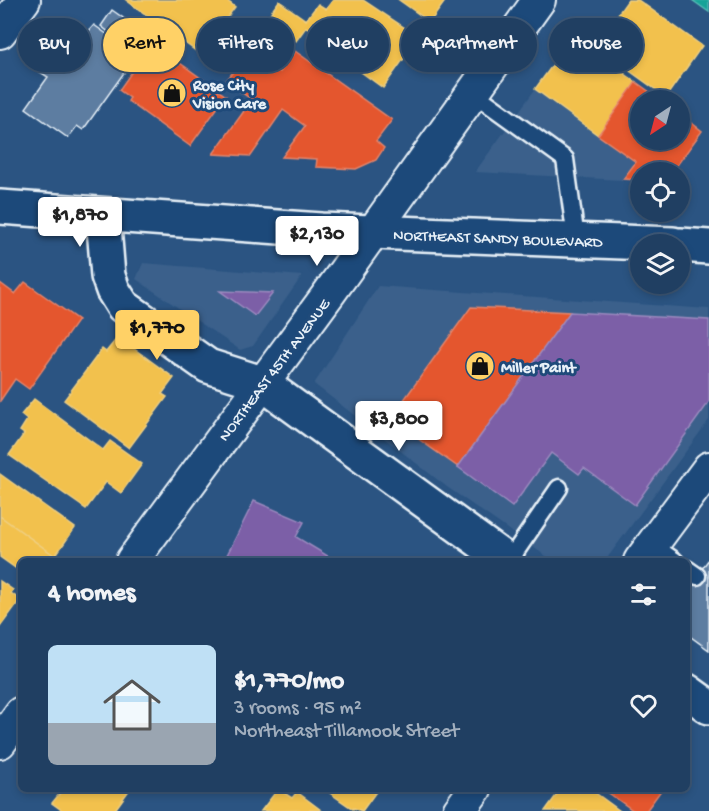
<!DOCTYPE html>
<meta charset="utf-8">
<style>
body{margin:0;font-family:"Gochi Hand",sans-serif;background:#2d4a6b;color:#f1f3f6;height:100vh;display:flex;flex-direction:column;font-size:22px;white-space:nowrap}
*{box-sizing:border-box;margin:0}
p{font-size:20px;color:#a2afbe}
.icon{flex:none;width:33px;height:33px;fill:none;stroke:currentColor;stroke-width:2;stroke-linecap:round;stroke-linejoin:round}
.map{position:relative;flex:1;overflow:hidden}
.details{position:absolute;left:18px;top:558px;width:672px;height:234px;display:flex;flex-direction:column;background:#203f62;border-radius:9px;box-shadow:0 3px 9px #0003,0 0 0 2px #3d5877}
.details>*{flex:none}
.hud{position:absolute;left:18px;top:18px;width:674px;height:54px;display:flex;gap:12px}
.needle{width:39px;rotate:216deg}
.controls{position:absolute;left:630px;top:90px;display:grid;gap:12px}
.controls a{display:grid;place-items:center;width:60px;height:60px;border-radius:50%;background:#203f62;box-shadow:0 3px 9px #0003,0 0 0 2px #3d5877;font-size:30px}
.price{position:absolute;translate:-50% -51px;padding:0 14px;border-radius:6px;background:#fff;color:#222;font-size:20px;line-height:39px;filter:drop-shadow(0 2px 3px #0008)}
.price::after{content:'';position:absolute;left:50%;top:36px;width:18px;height:14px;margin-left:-9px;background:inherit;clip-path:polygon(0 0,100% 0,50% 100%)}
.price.selected{background:#ffd166;color:#111}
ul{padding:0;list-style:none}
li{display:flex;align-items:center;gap:18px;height:150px;padding:0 30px}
li span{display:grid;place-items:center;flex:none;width:168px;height:120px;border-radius:9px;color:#555}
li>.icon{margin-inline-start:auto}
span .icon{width:72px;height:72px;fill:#fffc;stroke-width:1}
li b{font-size:26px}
h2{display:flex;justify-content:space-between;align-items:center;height:72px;padding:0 30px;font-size:26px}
.tag{padding:0 21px;border-radius:27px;background:#203f62;box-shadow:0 3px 9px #0003,0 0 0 2px #3d5877;font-size:21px;line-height:54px}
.tag.selected{background:#ffd166;color:#111}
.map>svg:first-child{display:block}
.built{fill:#3a608b}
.homes{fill:#f2c14e;stroke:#efcf81;stroke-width:1.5}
.shops{fill:#e4572e;stroke:#e5856b;stroke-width:1.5}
.offices{fill:#7b5ea7;stroke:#9c8abf;stroke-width:1.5}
.public{fill:#17a398;stroke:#56bab5;stroke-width:1.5}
.building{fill:#5d7da1;stroke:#e8f1f8;stroke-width:1.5}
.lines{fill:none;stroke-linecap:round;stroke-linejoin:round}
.service-casing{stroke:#e8f1f8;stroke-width:21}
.minor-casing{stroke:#e8f1f8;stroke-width:36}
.tertiary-casing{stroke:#e8f1f8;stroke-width:38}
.primary-casing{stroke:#e8f1f8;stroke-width:38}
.service{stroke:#1f4a7a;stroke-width:16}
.minor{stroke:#1f4a7a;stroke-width:32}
.tertiary{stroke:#1f4a7a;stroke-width:33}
.primary{stroke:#1f4a7a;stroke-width:33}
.labels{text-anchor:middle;stroke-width:6;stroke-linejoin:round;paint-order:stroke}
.poi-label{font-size:16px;font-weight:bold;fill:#e8f1f8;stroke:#1f4a7a;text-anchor:start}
.street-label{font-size:16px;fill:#e8f1f8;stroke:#1f4a7a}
</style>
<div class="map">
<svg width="709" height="811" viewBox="0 0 709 811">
<rect width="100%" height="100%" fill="#2b5482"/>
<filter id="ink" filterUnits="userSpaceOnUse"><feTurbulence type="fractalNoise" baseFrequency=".0167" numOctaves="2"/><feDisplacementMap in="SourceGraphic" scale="12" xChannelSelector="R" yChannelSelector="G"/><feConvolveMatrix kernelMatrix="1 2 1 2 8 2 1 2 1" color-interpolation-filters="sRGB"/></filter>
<g filter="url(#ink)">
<path class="built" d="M573,37L661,100H640V140H680V114L703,131L672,172H640V181L475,172Z
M143,263L302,276L253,346L240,350L136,279Z
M378,286L709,309V420L605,561H553L447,487L314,384Z"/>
<path class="homes" d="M126,0H226L235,7L200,54Z
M333,0H363L438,50L423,71L405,57L383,88L309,34L311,30L306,27L296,41L266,19L279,1L306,20L318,4L326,9Z
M399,0H446L430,22Z
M628,0H638L702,46L666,97L595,46Z
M573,37L636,82L598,135L535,89Z
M118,337L174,378L162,394L167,397L129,448L64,400L102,349L106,352Z
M34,399L103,450L110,441L142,464L121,493L106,482L86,509L9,455L24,434L20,431L27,420L21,415Z
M0,474L75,528L55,556L0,516Z
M0,516L55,556L51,561H21V572L0,557Z
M0,581L13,590L11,593L20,600L0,627Z
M56,789H130L114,811H63L52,803L61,792Z
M278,789L292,798L297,792L321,810L261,811Z
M324,789H378L362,811L354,808L353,809Z
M561,789H575L579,792L581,789H590L620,811H545Z"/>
<path class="shops" d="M152,43L226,96L190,146L128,101L130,98L119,90Z
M295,51L392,120L376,141L384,148L376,160L356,169L316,167L317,159L282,157L305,126L283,110L251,156L213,154L252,100L226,81L245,56L270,74L274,69L280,72Z
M636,82L661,100H640V140H680V114L702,131L672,172H640V180L623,179L636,162L598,135Z
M25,282L78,320L29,389L15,379L0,401V283L15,294Z
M471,307L570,312L458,467L390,419Z
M603,789H662L646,811H634Z"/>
<path class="offices" d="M220,291L273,293L255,316Z
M570,312L709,320V402L635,505L584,468L579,474L551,453L512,507L458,467Z
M254,501L304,522L296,537L336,561H224Z"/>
<path class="public" d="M692,0H709V12Z"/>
<path class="building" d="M112,10L136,27L124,44L101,26Z
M94,25L115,40L109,49L131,63L83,130L77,126L68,138L26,108L48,77L37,70L56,42L67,50L82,30L87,33Z
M709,559V650L687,634V589Z"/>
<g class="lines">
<g class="service-casing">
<path id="service" d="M472,92L565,159L576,239
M652,545L675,561
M509,561L559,488
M687,569L697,576"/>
</g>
<g class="minor-casing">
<path id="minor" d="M0,32L24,0
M132,561L330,292L539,0
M640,561L709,468
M0,742L21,713
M459,811L475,789"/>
</g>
<g class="tertiary-casing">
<path id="tertiary" d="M103,215L108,276L113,290L123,306L208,366L262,383L507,561
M687,691L709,707"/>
</g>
<g class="primary-casing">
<path id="primary" d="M0,207L321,230L673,244
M680,245L709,247"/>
</g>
<use href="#service" class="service"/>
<use href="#minor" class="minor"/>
<use href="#tertiary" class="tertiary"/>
<use href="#primary" class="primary"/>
</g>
</g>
<defs>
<g id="shop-disc" transform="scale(1.5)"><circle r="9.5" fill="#ffd166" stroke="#1f4a7a"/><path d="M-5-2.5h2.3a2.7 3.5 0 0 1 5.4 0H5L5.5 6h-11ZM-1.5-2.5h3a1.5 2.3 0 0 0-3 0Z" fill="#111"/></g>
</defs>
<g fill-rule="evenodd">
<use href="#shop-disc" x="172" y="93"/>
<use href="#shop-disc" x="480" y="366"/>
</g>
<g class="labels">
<g class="poi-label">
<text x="193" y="90">Rose City<tspan x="193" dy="18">Vision Care</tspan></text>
<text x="501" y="372">Miller Paint</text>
</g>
<g class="street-label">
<text transform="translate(498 237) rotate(2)" y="6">NORTHEAST SANDY BOULEVARD</text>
<text transform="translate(273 369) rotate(-53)" y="6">NORTHEAST 45TH AVENUE</text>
</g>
</g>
</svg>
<div class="controls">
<a><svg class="needle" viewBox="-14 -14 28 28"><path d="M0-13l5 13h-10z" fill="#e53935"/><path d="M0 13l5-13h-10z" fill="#a2afbe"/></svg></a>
<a><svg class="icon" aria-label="locate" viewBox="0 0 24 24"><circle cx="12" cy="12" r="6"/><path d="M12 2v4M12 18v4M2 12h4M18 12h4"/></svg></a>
<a><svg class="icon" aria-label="layers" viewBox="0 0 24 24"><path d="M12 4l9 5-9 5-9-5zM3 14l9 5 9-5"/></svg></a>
</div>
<b class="price" style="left:80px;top:248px">$1,870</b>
<b class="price" style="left:317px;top:267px">$2,130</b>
<b class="price selected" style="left:157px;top:361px">$1,770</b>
<b class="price" style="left:399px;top:452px">$3,800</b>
<div class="hud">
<a class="tag">Buy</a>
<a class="tag selected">Rent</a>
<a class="tag">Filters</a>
<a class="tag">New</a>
<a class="tag">Apartment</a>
<a class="tag">House</a>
</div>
<section class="details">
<h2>4 homes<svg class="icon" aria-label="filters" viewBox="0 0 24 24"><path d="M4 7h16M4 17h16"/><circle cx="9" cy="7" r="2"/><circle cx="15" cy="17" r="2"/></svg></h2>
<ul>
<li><span style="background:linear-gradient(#bfe0f5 65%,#9aa5b1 0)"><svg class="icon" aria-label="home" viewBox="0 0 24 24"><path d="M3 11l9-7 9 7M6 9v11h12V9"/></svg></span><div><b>$1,770/mo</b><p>3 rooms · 95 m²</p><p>Northeast Tillamook Street</p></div><svg class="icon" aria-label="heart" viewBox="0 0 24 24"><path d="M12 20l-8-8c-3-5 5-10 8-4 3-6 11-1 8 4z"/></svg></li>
</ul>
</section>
</div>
